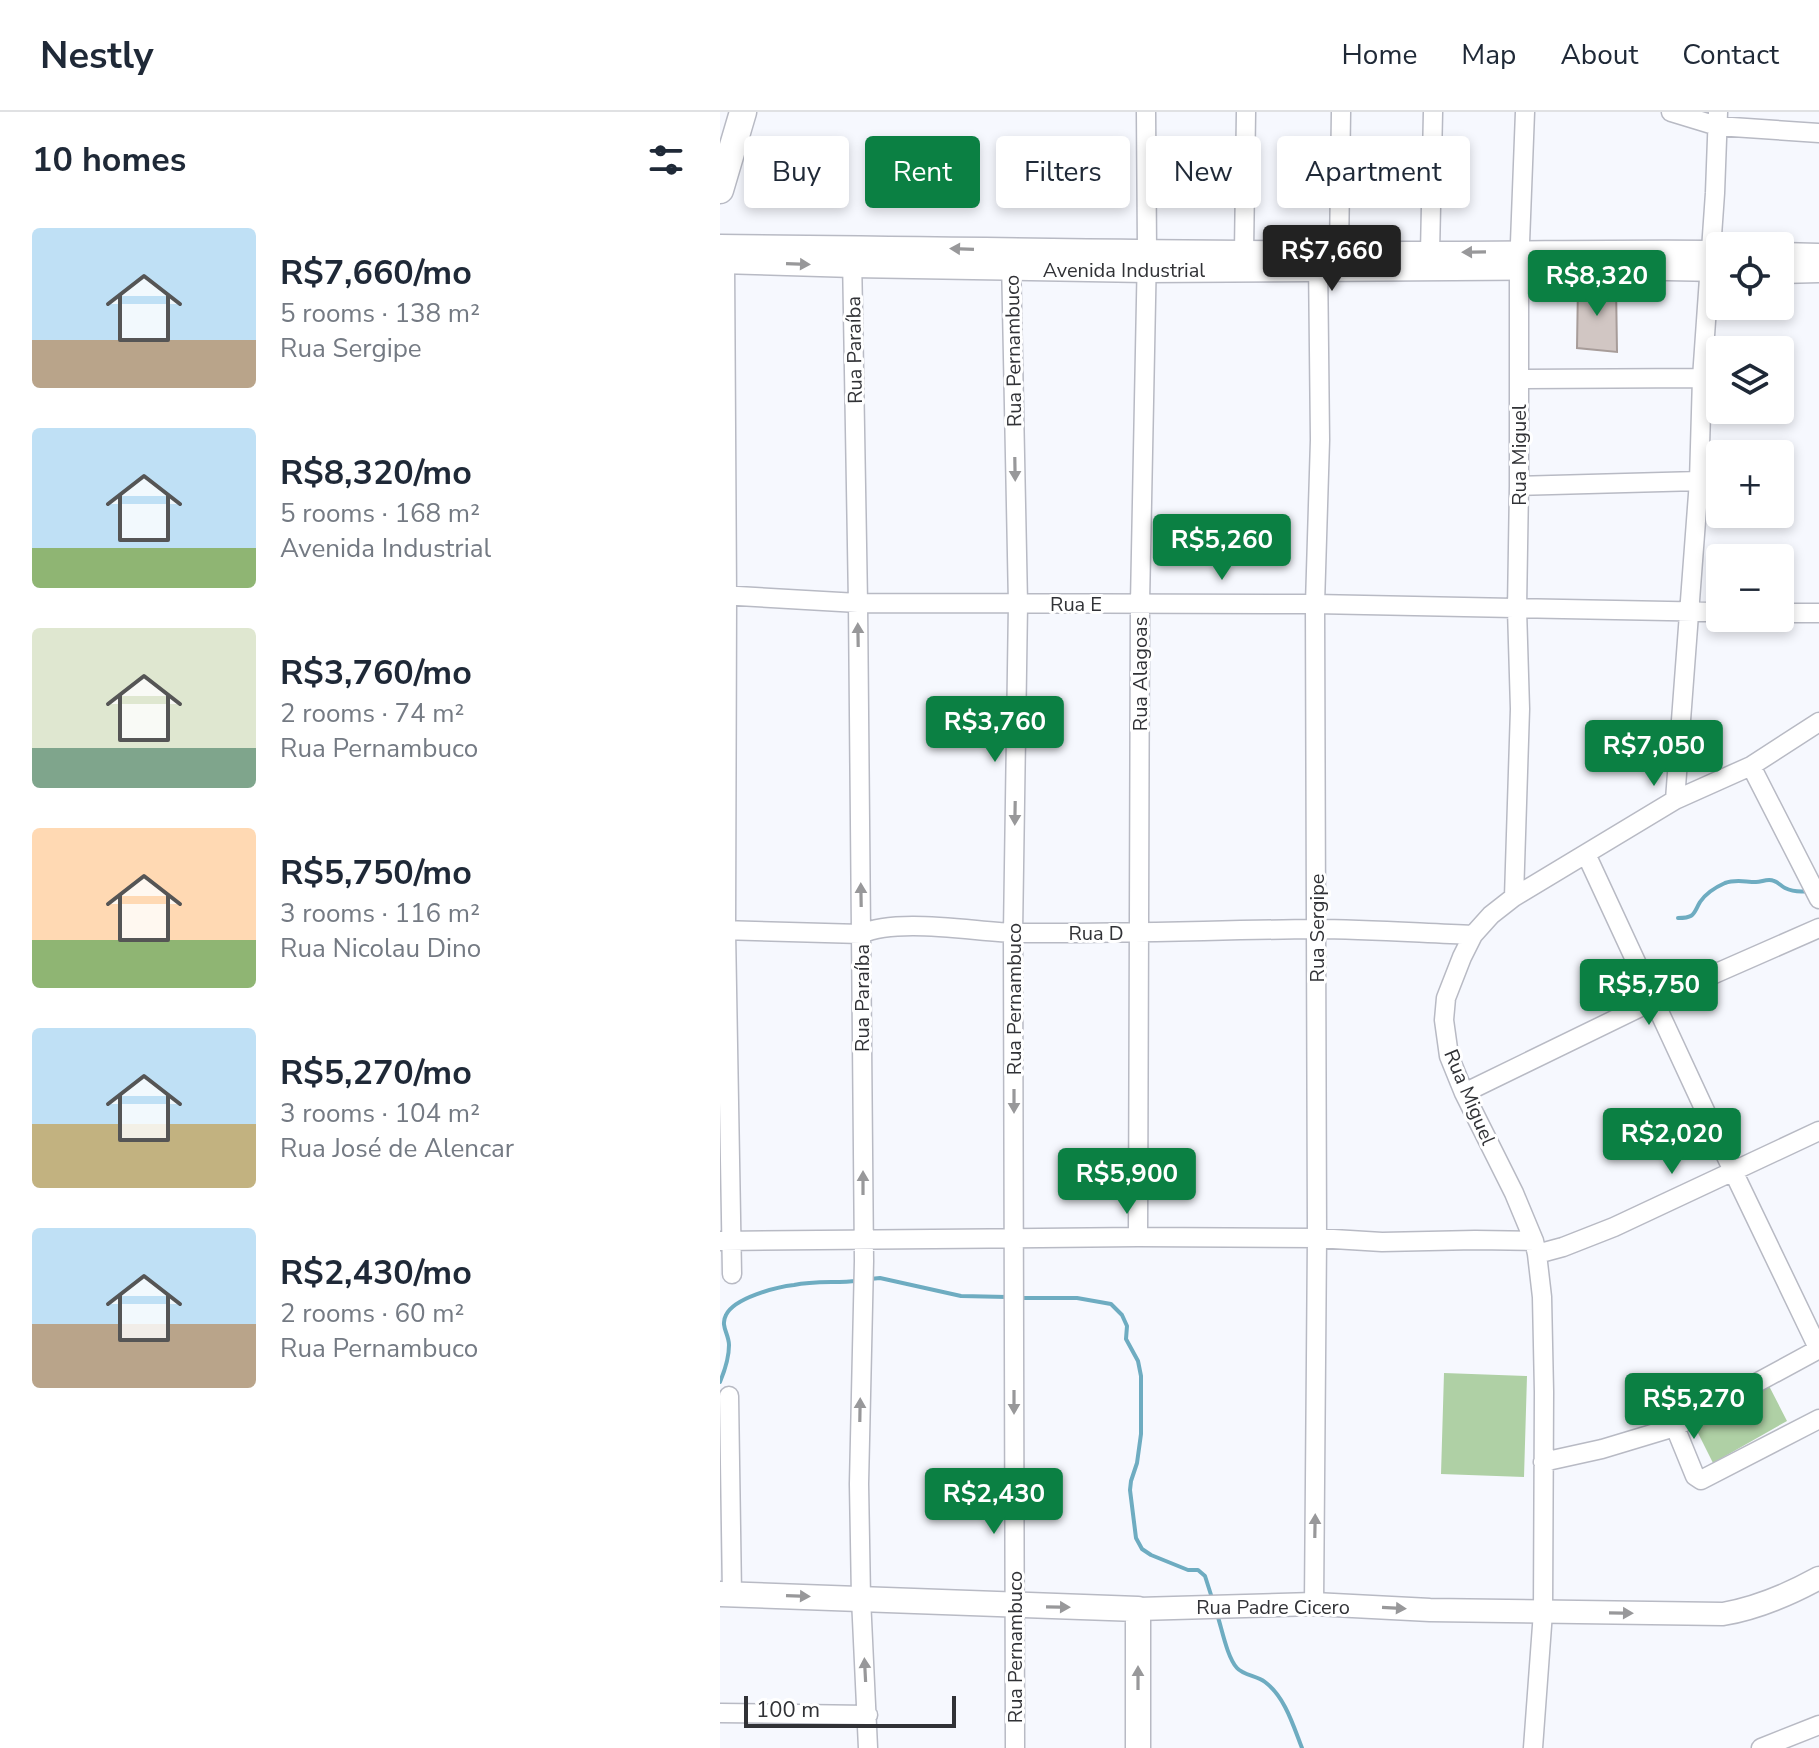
<!DOCTYPE html>
<meta charset="utf-8">
<style>
body{margin:0;font-family:"Nunito Sans",sans-serif;background:#f2f2f3;color:#1f2937;height:100vh;display:flex;flex-direction:column;font-size:30px;white-space:nowrap}
*{box-sizing:border-box;margin:0}
p{font-size:26px;color:#747a83}
.icon{flex:none;width:44px;height:44px;fill:none;stroke:currentColor;stroke-width:2;stroke-linecap:round;stroke-linejoin:round}
.map{position:relative;flex:1;overflow:hidden}
.details{display:flex;flex-direction:column;background:#fff;width:720px}
.details>*{flex:none}
.guide{position:absolute;left:24px;top:24px;width:760px;height:72px;display:flex;gap:16px}
.controls{position:absolute;left:986px;top:120px;display:grid;gap:16px}
.controls a{display:grid;place-items:center;width:88px;height:88px;border-radius:8px;background:#fff;box-shadow:0 4px 12px #0003;font-size:40px}
.scale{position:absolute;left:24px;bottom:20px;width:212px;box-sizing:border-box;padding-left:8px;border:4px solid #313236;border-top:0;font-size:22px;line-height:28px;white-space:nowrap;color:#313236;-webkit-text-stroke:6px #fff;paint-order:stroke}
.price{position:absolute;translate:-50% -68px;padding:0 18px;border-radius:8px;background:#0b8043;color:#fff;font-size:26px;line-height:52px;filter:drop-shadow(0 2px 4px #0008)}
.price::after{content:'';position:absolute;left:50%;top:48px;width:24px;height:18px;margin-left:-12px;background:inherit;clip-path:polygon(0 0,100% 0,50% 100%)}
.price.selected{background:#222;color:#fff}
ul{padding:0;list-style:none}
li{display:flex;align-items:center;gap:24px;height:200px;padding:0 32px}
li span{display:grid;place-items:center;flex:none;width:224px;height:160px;border-radius:8px;color:#555}
li>.icon{margin-inline-start:auto}
span .icon{width:96px;height:96px;fill:#fffc;stroke-width:1}
li b{font-size:34px}
h2{display:flex;justify-content:space-between;align-items:center;height:96px;padding:0 32px;font-size:34px}
.pill{padding:0 28px;border-radius:8px;background:#fff;box-shadow:0 4px 12px #0003;font-size:28px;line-height:72px}
.pill.selected{background:#0b8043;color:#fff}
header{display:flex;align-items:center;gap:48px;box-sizing:border-box;height:112px;padding:0 40px;background:#fff;border-bottom:2px solid #e0e1e3}
header strong{font-size:38px}
nav{display:flex;gap:44px;margin-inline-start:auto;font-size:28px}
main{display:flex;flex:1;min-height:0}
.map>svg:first-child{display:block}
.green{fill:#afd0a5}
.lines{fill:none;stroke-linecap:round;stroke-linejoin:round}
.stream{stroke:#6eacc1;stroke-width:4}
.building{fill:#d1c6c3;stroke:#a79c99;stroke-width:2}
.minor-casing{stroke:#b8bac4;stroke-width:21}
.tertiary-casing{stroke:#b8bac4;stroke-width:25}
.secondary-casing{stroke:#b8bac4;stroke-width:27}
.primary-casing{stroke:#b8bac4;stroke-width:29}
.minor{stroke:#fff;stroke-width:18}
.tertiary{stroke:#fff;stroke-width:22}
.secondary{stroke:#fff;stroke-width:24}
.primary{stroke:#fff;stroke-width:26}
.oneway{fill:#98989a}
.labels{text-anchor:middle;stroke-width:6;stroke-linejoin:round;paint-order:stroke}
.street-label{font-size:20px;fill:#313236;stroke:#fff}
</style>
<header>
<strong>Nestly</strong>
<nav><a>Home</a><a>Map</a><a>About</a><a>Contact</a></nav>
</header>
<main>
<section class="details">
<h2>10 homes<svg class="icon" aria-label="filters" viewBox="0 0 24 24"><path d="M4 7h16M4 17h16"/><circle cx="9" cy="7" r="2"/><circle cx="15" cy="17" r="2"/></svg></h2>
<ul>
<li><span style="background:linear-gradient(#bfe0f5 70%,#b9a48a 0)"><svg class="icon" aria-label="home" viewBox="0 0 24 24"><path d="M3 11l9-7 9 7M6 9v11h12V9"/></svg></span><div><b>R$7,660/mo</b><p>5 rooms · 138 m²</p><p>Rua Sergipe</p></div></li>
<li><span style="background:linear-gradient(#bfe0f5 75%,#8fb573 0)"><svg class="icon" aria-label="home" viewBox="0 0 24 24"><path d="M3 11l9-7 9 7M6 9v11h12V9"/></svg></span><div><b>R$8,320/mo</b><p>5 rooms · 168 m²</p><p>Avenida Industrial</p></div></li>
<li><span style="background:linear-gradient(#dfe7d0 75%,#7fa58c 0)"><svg class="icon" aria-label="home" viewBox="0 0 24 24"><path d="M3 11l9-7 9 7M6 9v11h12V9"/></svg></span><div><b>R$3,760/mo</b><p>2 rooms · 74 m²</p><p>Rua Pernambuco</p></div></li>
<li><span style="background:linear-gradient(#ffd9b3 70%,#8fb573 0)"><svg class="icon" aria-label="home" viewBox="0 0 24 24"><path d="M3 11l9-7 9 7M6 9v11h12V9"/></svg></span><div><b>R$5,750/mo</b><p>3 rooms · 116 m²</p><p>Rua Nicolau Dino</p></div></li>
<li><span style="background:linear-gradient(#bfe0f5 60%,#c2b280 0)"><svg class="icon" aria-label="home" viewBox="0 0 24 24"><path d="M3 11l9-7 9 7M6 9v11h12V9"/></svg></span><div><b>R$5,270/mo</b><p>3 rooms · 104 m²</p><p>Rua José de Alencar</p></div></li>
<li><span style="background:linear-gradient(#bfe0f5 60%,#b9a48a 0)"><svg class="icon" aria-label="home" viewBox="0 0 24 24"><path d="M3 11l9-7 9 7M6 9v11h12V9"/></svg></span><div><b>R$2,430/mo</b><p>2 rooms · 60 m²</p><p>Rua Pernambuco</p></div></li>
</ul>
</section>
<div class="map">
<svg width="1099" height="1636" viewBox="0 0 1099 1636">
<rect width="100%" height="100%" fill="#f6f8fe"/>
<path class="green" d="M724,1261L807,1264L804,1365L721,1362Z
M1048,1272L1067,1309L993,1351L972,1309Z"/>
<g class="lines">
<path class="stream" d="M958,806C975,806 973,802 980,790C986,781 996,775 1005,771C1016,767 1025,770 1036,770C1042,770 1048,766 1054,769C1058,770 1061,774 1065,776C1073,780 1081,780 1089,779
M150,1167L160,1166L241,1184L287,1185
M299,1186H357L391,1192L402,1203L407,1214L406,1227L418,1249L421,1264V1322L417,1351L411,1369L410,1378L416,1426L422,1437L431,1443L468,1458H478L485,1464L492,1486
M0,1270C5,1258 9,1246 9,1233C9,1222 0,1214 6,1203C14,1186 56,1175 74,1173C94,1169 116,1171 137,1169
M497,1502C502,1517 507,1545 517,1556C523,1563 537,1564 545,1570C565,1585 573,1613 582,1636"/>
</g>
<path class="building" d="M858,172L896,173L897,240L857,236Z"/>
<g class="lines">
<g class="minor-casing">
<path id="minor" d="M951,0L997,14L1099,21
M524,140L526,0
M619,140L621,0
M710,141L713,0
M132,143L138,491L144,1149L139,1372L141,1486L148,1636
M291,146L298,492L293,821L295,1636
M5,150L7,485L6,819L12,1162
M799,267L982,266
M799,374L979,369
M0,483L138,491L595,492L1000,500
M1060,501H1099
M1031,654L1099,787
M955,688L979,369L982,266L995,81L998,0
M866,742L1013,1059L1099,1238
M794,785L800,597L797,497L799,374V157L805,0
M0,818L141,822C178,805 255,820 298,821C397,822 496,818 595,817C647,817 700,821 753,823
M744,981L935,888L1099,816
M418,1125L420,491L427,138L426,0
M1,1129L418,1125L597,1126L662,1130L755,1128L814,1129
M817,1142L843,1135L894,1115L1099,1019
M9,1284L12,1483
M955,1315L975,1364L981,1368L1099,1307
M823,1350L882,1337L955,1315L1099,1237
M594,1492L597,1126L595,492L600,328L598,147
M0,1601L148,1603
M813,1636L823,1500L824,1280L822,1185L817,1142L814,1129L794,1081L744,981L729,944L724,908L726,886L742,845L753,823L771,803L794,785L955,688L1031,654L1099,610
M1041,1636L1099,1613"/>
</g>
<g class="tertiary-casing">
<path id="tertiary" d="M0,134C236,136 473,141 709,141C806,141 903,139 1000,140
M1060,142L1099,143
M0,150L133,154L426,159L895,156L1000,158
M1060,160L1099,159
M418,1497L594,1492L710,1498L1003,1502C1038,1496 1068,1483 1099,1466"/>
</g>
<g class="secondary-casing">
<path id="secondary" d="M0,1482L418,1497V1636"/>
</g>
<g class="primary-casing">
<path id="primary" d="M0,78L23,0"/>
</g>
<use href="#minor" class="minor"/>
<use href="#tertiary" class="tertiary"/>
<use href="#secondary" class="secondary"/>
<use href="#primary" class="primary"/>
</g>
<defs><path id="oneway-solid" d="M-6-.8H1V-3.2L6.5 0L1 3.2V.8H-6Z" transform="scale(2)"/></defs>
<g class="oneway">
<use href="#oneway-solid" transform="translate(242 137) rotate(-178)"/>
<use href="#oneway-solid" transform="translate(754 140) rotate(179)"/>
<use href="#oneway-solid" transform="translate(78 152) rotate(2)"/>
<use href="#oneway-solid" transform="translate(295 357) rotate(89)"/>
<use href="#oneway-solid" transform="translate(138 523) rotate(-91)"/>
<use href="#oneway-solid" transform="translate(295 701) rotate(91)"/>
<use href="#oneway-solid" transform="translate(141 783) rotate(-91)"/>
<use href="#oneway-solid" transform="translate(294 989) rotate(90)"/>
<use href="#oneway-solid" transform="translate(143 1071) rotate(-90)"/>
<use href="#oneway-solid" transform="translate(294 1290) rotate(90)"/>
<use href="#oneway-solid" transform="translate(140 1298) rotate(-89)"/>
<use href="#oneway-solid" transform="translate(595 1414) rotate(-89)"/>
<use href="#oneway-solid" transform="translate(78 1484) rotate(2)"/>
<use href="#oneway-solid" transform="translate(338 1495) rotate(1)"/>
<use href="#oneway-solid" transform="translate(674 1496) rotate(3)"/>
<use href="#oneway-solid" transform="translate(901 1501) rotate(1)"/>
<use href="#oneway-solid" transform="translate(145 1558) rotate(-93)"/>
<use href="#oneway-solid" transform="translate(418 1566) rotate(-90)"/>
</g>
<g class="labels">
<g class="street-label">
<text x="404" y="165">Avenida Industrial</text>
<text transform="translate(134 238) rotate(-91)" y="7">Rua Paraíba</text>
<text transform="translate(293 239) rotate(-91)" y="7">Rua Pernambuco</text>
<text transform="translate(799 343) rotate(-90)" y="7">Rua Miguel</text>
<text x="356" y="499">Rua E</text>
<text transform="translate(420 562) rotate(-90)" y="7">Rua Alagoas</text>
<text transform="translate(597 816) rotate(-90)" y="7">Rua Sergipe</text>
<text x="376" y="828">Rua D</text>
<text transform="translate(142 886) rotate(-90)" y="7">Rua Paraíba</text>
<text transform="translate(294 887) rotate(-90)" y="7">Rua Pernambuco</text>
<text transform="translate(750 985) rotate(67)" y="7">Rua Miguel</text>
<text x="553" y="1502">Rua Padre Cicero</text>
<text transform="translate(295 1535) rotate(-90)" y="7">Rua Pernambuco</text>
</g>
</g>
</svg>
<div class="controls">
<a><svg class="icon" aria-label="locate" viewBox="0 0 24 24"><circle cx="12" cy="12" r="6"/><path d="M12 2v4M12 18v4M2 12h4M18 12h4"/></svg></a>
<a><svg class="icon" aria-label="layers" viewBox="0 0 24 24"><path d="M12 4l9 5-9 5-9-5zM3 14l9 5 9-5"/></svg></a>
<a>+</a>
<a>−</a>
</div>
<div class="scale">100 m</div>
<b class="price selected" style="left:612px;top:181px">R$7,660</b>
<b class="price" style="left:877px;top:206px">R$8,320</b>
<b class="price" style="left:502px;top:470px">R$5,260</b>
<b class="price" style="left:275px;top:652px">R$3,760</b>
<b class="price" style="left:934px;top:676px">R$7,050</b>
<b class="price" style="left:929px;top:915px">R$5,750</b>
<b class="price" style="left:952px;top:1064px">R$2,020</b>
<b class="price" style="left:407px;top:1104px">R$5,900</b>
<b class="price" style="left:974px;top:1329px">R$5,270</b>
<b class="price" style="left:274px;top:1424px">R$2,430</b>
<div class="guide">
<a class="pill">Buy</a>
<a class="pill selected">Rent</a>
<a class="pill">Filters</a>
<a class="pill">New</a>
<a class="pill">Apartment</a>
</div>
</div>
</main>
